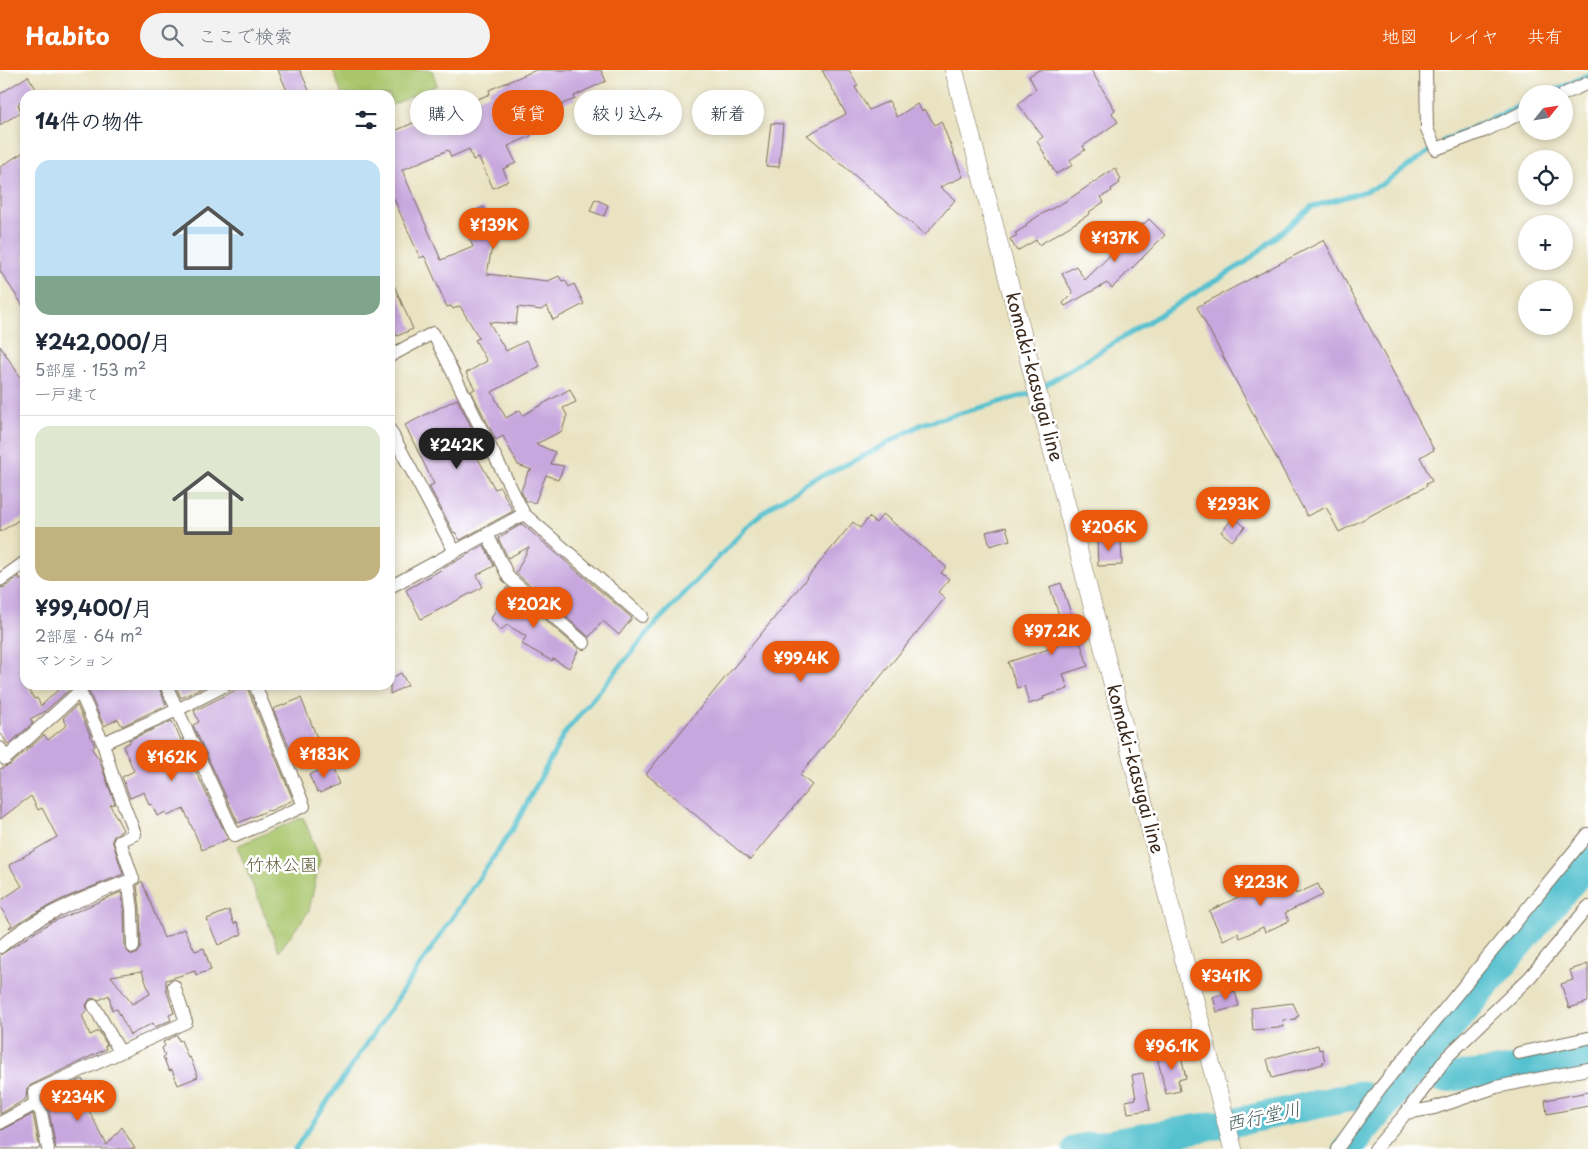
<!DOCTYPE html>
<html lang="ja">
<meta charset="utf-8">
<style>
body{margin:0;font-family:"Playpen Sans","Klee One",sans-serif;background:#f2f2f3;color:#1f2937;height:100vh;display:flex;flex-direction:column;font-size:19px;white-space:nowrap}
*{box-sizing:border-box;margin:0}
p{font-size:16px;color:#747a83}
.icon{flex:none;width:28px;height:28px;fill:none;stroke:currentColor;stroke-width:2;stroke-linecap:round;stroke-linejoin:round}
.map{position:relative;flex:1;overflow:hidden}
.details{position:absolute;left:20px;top:20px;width:375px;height:600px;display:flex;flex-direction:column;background:#fff;border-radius:15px;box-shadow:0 2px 8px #0003}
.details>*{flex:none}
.banner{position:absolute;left:410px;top:20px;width:475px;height:45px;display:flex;gap:10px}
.needle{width:32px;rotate:60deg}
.controls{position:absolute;left:1518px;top:15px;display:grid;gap:10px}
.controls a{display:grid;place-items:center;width:55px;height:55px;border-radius:50%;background:#fff;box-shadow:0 2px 8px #0003;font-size:25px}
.price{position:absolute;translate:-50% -42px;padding:0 11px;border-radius:18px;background:#ea580c;color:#fff;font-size:16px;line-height:32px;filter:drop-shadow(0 1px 2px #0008)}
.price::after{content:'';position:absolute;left:50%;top:30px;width:15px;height:11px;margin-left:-8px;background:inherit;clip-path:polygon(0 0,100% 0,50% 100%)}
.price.on{background:#222;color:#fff}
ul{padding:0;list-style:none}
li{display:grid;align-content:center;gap:10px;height:265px;padding:0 15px}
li+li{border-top:1px solid #e0e1e3}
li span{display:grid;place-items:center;height:155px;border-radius:15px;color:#555}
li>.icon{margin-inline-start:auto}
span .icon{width:90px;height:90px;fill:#fffc;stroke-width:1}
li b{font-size:21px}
h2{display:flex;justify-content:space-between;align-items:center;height:60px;padding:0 15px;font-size:21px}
.pill{padding:0 18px;border-radius:22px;background:#fff;box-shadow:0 2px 8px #0003;font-size:18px;line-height:45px}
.pill.on{background:#ea580c;color:#fff}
header{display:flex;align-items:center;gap:30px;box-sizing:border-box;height:70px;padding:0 25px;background:#ea580c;color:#fff}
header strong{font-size:24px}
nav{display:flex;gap:28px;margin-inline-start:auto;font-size:18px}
.search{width:350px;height:45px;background:#f2f2f3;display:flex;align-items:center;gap:12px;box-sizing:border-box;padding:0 18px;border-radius:28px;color:#747a83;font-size:19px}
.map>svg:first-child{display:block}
.green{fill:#a9c66c;stroke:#727845}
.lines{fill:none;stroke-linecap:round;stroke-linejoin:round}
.stream{stroke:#55c1cf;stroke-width:5}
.river{stroke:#55c1cf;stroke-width:29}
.building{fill:#c8a7de;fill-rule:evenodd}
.minor-casing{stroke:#786b57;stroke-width:14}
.secondary-casing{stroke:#786b57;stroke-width:19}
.minor{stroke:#fff;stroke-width:12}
.secondary{stroke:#fff;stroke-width:18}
.labels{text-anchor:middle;stroke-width:5;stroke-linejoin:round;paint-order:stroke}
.street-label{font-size:18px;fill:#3b2a1e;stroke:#fff}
.park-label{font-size:18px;fill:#5c5935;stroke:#fff}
.water-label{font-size:19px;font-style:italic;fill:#445f5c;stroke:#fff}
</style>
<header>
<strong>Habito</strong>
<div class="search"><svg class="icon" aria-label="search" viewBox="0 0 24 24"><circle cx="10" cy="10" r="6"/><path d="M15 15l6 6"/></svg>ここで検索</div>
<nav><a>地図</a><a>レイヤ</a><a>共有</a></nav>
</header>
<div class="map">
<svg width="1588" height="1079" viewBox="0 0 1588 1079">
<rect width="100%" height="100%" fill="#fff"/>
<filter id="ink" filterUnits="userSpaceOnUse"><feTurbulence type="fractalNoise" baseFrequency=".02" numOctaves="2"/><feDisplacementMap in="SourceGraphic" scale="10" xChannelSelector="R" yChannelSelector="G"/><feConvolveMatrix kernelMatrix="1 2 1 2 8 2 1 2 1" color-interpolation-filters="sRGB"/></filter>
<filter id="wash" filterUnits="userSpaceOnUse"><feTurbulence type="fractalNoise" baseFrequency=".0096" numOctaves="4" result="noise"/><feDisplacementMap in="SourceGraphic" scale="20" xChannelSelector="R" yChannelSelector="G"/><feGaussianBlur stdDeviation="1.12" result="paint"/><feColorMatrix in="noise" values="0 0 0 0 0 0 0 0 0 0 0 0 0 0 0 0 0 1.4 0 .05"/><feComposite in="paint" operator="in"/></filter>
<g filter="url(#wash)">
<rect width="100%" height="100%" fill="#e9e3c2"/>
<path class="green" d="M333,0H432L437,15L390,36V25H342Z
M303,747L320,789L309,841L279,881L237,776Z"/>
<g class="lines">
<path class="stream" d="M1547,24L1588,5
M1443,71L1526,33
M295,1079L514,757L564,664L656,553L757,447L777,432L813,410L860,388L922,354L1032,323L1246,192L1311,137L1363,122L1381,115L1434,78"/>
<path class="river" d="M1442,1008L1498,1002L1588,986
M1077,1079L1241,1051L1360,1025
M1348,1079L1588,792"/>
</g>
<g id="blocks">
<path class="building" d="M278,0H300L311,25H289Z
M536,0H601L606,11L574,26L575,29L562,34V36L532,50L537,60L530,63L531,66L508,76L516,93L503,99L508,111L493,118L479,88L473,90L469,79L451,87L448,80L402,100L441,190L473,177L464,156L469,154L465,145L484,137L495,161L487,204L548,211L559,206L562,211L565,210L569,217L574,214L584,234L553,250L547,236L541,240L518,237L516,254L489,252L506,281L526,271L540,296L492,322L506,348L520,340L523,345L570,319L576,332L563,338L567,345L562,361L536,374L555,382L551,394L564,396L558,410L546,405L535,433L526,431L521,421L528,402L532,400L518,395L503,366L496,370L471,321L475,319L466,303L487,291L475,270L479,268L460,236L453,239L451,236L447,237L426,189L424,186L420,188L390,120V63L457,34L463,35L490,24L489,20Z
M822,0H849L858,16L855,17L869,40L889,31L897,47L917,34L922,41L925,40L935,55L941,51L963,107L940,117L955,130L925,165L807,65L846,44Z
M1039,0H1091L1115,40L1112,43L1118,52L1083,76L1085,80L1070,90L1073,95L1056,104L1037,71L1043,67L1018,34L1036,19L1029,6Z
M28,6L40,25H25V29L18,34L21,42L0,55V24Z
M771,53L783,54L779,97L766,96Z
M25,81V239L0,201V97Z
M1115,98L1121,109L1119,111L1120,113L1111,119L1112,121L1101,127L1104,132L1089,142L1090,144L1039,175L1036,170L1017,181L1010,169L1017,165L1015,163L1027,156L1026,154L1040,145L1066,131Z
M595,129L608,135L604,146L590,141Z
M1149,149L1165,165L1112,218L1107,213L1065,236L1063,233L1073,223L1062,204L1076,196L1085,210L1143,153L1144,154Z
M1324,170L1434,380L1420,387L1432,411L1426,414L1427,416L1339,462L1326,437L1307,446L1197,237Z
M390,206L413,259L397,266L390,250Z
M0,276L25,314V446L0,462Z
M457,329L482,378L478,380L472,378L495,419L500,417L513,441L460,470L455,462L454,463L429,416L434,414L405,355Z
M883,444L946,497L941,503L949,509L938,522L945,528L800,705L812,715L750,790L646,704L853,452L860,458L869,447L876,453Z
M1234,447L1245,457L1232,471L1221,462Z
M522,454L632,548L619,565L603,551L589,567L516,503L529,477L508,488L498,468Z
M1006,457L1010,470L990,476L986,462Z
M1121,468L1122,495L1098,496L1097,469Z
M484,475L494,496L477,505L483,517L421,549L406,520Z
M19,506L20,510L25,508V615H27L34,629L37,628L41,636L63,615H69L70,619L44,642L30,649L33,653L8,675L0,662V518L5,517Z
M1061,513L1088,596L1063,604L1068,619L1043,627L1044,629L1029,634L1024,616L1017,618L1008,592L1058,576L1049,548L1059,545L1050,517Z
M507,517L579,579L569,598L553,589L552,591L522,574L526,566L507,555L500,561L491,549Z
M401,603L408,615L390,624V609Z
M86,615H158L166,635L122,656L118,649L104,656Z
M181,615H207L181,628L176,617Z
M246,615L293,730L270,741L269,740L238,753L193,655L199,652L194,641Z
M301,628L318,670L291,681L273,639Z
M77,635L95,676L92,679L99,689L115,734L110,735L123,760L114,766L112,770L123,804L60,830L26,848L10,858L9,857L12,855L0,837V831L22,816L9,795L57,767L42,738L38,740L31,726L0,749V699L10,695L44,665L48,670L67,655L63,648Z
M172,651L228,769L202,780L184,739L167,746L166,742L157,746L152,734L149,735L144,722L130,728L122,707L134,701L123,676L130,672L129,670Z
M331,695L339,714L320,723L319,721L317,722L309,705Z
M1280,804L1281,808L1287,805L1296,824L1318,814L1323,825L1285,843L1289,851L1265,862L1263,857L1240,868L1238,863L1223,870L1209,841L1255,819L1253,814Z
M142,811L164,868L184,859L195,881L204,878L211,900L196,905L195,901L166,910V919L174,943L169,945L171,950L155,957L153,953L130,965L117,939L112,940L109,925L99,930L95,928L90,929L86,935L87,940L82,945L90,965L99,961L107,975L105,976L106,979L31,1015L27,1018L26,1029L0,1044V885L50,853L121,822L124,840L125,878L130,884H137L141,877L140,839L137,816ZM142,901L150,924L132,934L111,906Z
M229,840L234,854L237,852L242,864L218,875L207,849Z
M1588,894V932L1569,938L1561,914L1573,910L1570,900Z
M1235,921L1239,936L1217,942L1213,927Z
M1293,933L1299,946L1296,947V949L1283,950L1284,957H1279V958L1253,960L1251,938Z
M177,965L179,971L181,970L188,988L190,987L198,1007L178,1015L172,1000L169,1001L163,987L165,986L162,978L165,976L163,972Z
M1318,975L1319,980L1322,979L1325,992H1322L1323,994L1272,1008L1267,989Z
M1180,981L1186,1008L1178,1010L1180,1021L1166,1024L1157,986Z
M1143,1003L1150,1040L1128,1043L1126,1031L1136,1029L1132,1005Z
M82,1009L87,1018L79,1022L107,1075L122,1057L135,1079H56L49,1040L43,1031V1027Z
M1588,1022V1036L1547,1044L1545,1030Z
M33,1044L40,1079H0V1061Z"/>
</g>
</g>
<g filter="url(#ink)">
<use href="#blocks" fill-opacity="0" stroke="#786b57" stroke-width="1"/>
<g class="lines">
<g class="minor-casing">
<path id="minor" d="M1426,0L1427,59L1436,79L1484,61L1526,41
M1564,24L1588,13
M390,286L433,263L524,444L390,517
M390,360L455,482
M524,444L642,546
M487,464L509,508L584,573
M0,510L25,492
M166,615L235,766L304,736L255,615
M103,673L177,640L226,615
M0,678L5,689L80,621
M128,811L132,839L133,877
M0,877C37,844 87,827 133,809L120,771L135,764L113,707L103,673L77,615
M94,936L120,982
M1519,983L1588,968
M1406,1043L1447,987L1530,907L1588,837
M0,1053L35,1034
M48,1079L41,1042L35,1034L34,1022L186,952L174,916
M1337,1079L1381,1017L1588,764
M1375,1079L1406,1043L1434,1038L1496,1017L1588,999"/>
</g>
<g class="secondary-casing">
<path id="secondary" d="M954,0L1233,1079"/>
</g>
<use href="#minor" class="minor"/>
<use href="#secondary" class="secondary"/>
</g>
</g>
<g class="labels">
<g class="street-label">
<text transform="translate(1034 307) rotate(75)" y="6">komaki-kasugai line</text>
<text transform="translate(1135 699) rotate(75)" y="6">komaki-kasugai line</text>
</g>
<g class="park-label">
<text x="282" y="801">竹林公園</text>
</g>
<g class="water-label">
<text transform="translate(1263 1046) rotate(-12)" y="7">西行堂川</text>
</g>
</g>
</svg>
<div class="controls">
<a><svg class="needle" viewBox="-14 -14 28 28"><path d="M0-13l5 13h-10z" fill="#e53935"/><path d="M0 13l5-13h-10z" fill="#747a83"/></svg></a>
<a><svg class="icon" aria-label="locate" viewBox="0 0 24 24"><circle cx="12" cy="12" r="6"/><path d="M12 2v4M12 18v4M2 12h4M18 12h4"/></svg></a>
<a>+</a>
<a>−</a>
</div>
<b class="price" style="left:494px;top:180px">¥139K</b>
<b class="price" style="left:1115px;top:193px">¥137K</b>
<b class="price on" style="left:457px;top:400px">¥242K</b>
<b class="price" style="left:1233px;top:459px">¥293K</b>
<b class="price" style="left:1109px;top:482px">¥206K</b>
<b class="price" style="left:534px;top:559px">¥202K</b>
<b class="price" style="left:1052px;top:586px">¥97.2K</b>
<b class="price" style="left:801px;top:613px">¥99.4K</b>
<b class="price" style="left:324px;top:709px">¥183K</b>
<b class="price" style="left:172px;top:712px">¥162K</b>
<b class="price" style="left:1261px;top:837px">¥223K</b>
<b class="price" style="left:1226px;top:931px">¥341K</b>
<b class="price" style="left:1172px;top:1001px">¥96.1K</b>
<b class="price" style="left:78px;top:1052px">¥234K</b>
<div class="banner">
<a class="pill">購入</a>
<a class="pill on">賃貸</a>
<a class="pill">絞り込み</a>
<a class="pill">新着</a>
</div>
<section class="details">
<h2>14件の物件<svg class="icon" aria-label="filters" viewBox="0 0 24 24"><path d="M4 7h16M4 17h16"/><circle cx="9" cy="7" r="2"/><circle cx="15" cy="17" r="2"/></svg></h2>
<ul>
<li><span style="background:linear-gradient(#bfe0f5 75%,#7fa58c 0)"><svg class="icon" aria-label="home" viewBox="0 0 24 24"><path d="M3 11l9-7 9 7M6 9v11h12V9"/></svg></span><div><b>¥242,000/月</b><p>5部屋 · 153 m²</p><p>一戸建て</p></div></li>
<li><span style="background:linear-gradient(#dfe7d0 65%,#c2b280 0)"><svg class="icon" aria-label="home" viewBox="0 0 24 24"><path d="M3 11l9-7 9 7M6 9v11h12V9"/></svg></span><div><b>¥99,400/月</b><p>2部屋 · 64 m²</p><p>マンション</p></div></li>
</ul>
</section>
</div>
